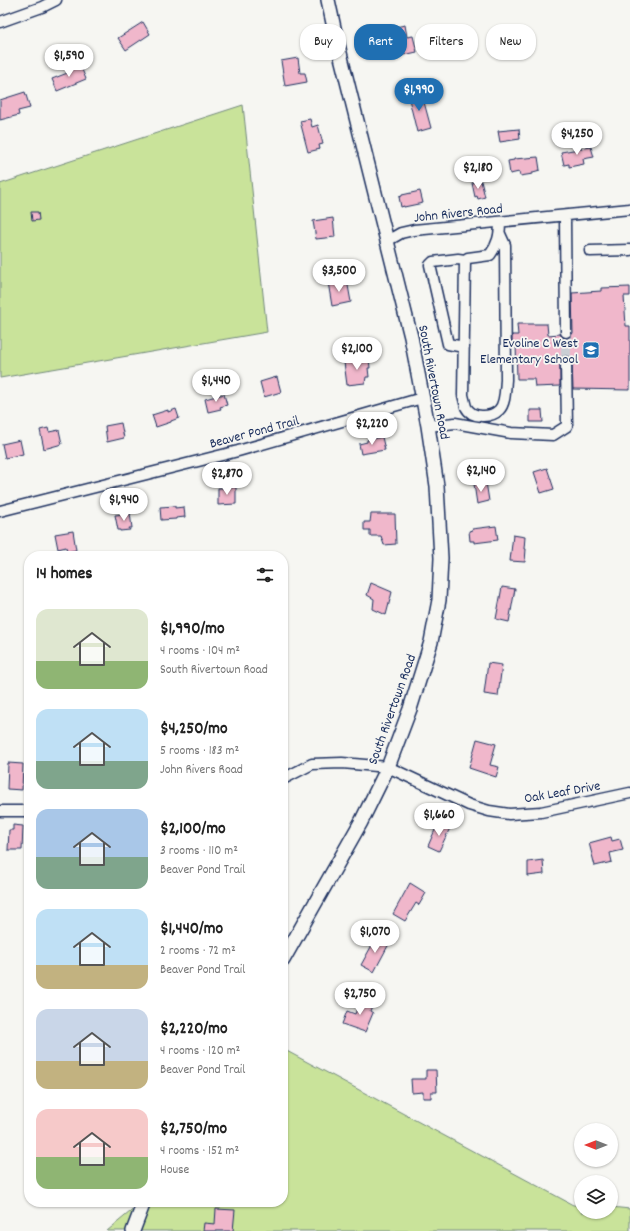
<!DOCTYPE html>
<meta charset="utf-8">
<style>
body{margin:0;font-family:Dekko,sans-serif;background:#f2f2f2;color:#222;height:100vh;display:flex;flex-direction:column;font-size:15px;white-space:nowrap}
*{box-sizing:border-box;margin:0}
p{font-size:13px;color:#767676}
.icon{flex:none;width:22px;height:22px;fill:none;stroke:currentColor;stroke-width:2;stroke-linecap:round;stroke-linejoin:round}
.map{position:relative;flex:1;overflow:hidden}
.panel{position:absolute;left:24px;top:551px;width:264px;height:656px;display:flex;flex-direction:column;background:#fff;border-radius:16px;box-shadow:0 1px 3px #0004}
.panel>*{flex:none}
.hud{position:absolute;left:300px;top:24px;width:270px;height:36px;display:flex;gap:8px}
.needle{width:26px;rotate:270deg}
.tools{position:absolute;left:574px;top:1123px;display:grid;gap:8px}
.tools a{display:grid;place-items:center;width:44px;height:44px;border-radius:50%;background:#fff;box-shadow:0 1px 3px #0004;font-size:20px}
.price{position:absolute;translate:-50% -34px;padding:0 9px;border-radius:14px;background:#fff;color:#222;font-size:13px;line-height:26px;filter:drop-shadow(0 1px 2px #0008)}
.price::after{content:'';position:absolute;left:50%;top:24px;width:12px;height:9px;margin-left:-6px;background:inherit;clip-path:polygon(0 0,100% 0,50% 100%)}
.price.on{background:#1f6fb2;color:#fff}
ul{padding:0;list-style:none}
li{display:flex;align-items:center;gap:12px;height:100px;padding:0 12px}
li span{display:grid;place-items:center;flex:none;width:112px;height:80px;border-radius:12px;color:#555}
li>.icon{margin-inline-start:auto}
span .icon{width:48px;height:48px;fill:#fffc;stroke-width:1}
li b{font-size:17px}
h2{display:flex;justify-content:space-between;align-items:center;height:48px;padding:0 12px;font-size:17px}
.pill{padding:0 14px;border-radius:16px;background:#fff;box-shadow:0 1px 3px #0004;font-size:14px;line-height:36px}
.pill.on{background:#1f6fb2;color:#fff}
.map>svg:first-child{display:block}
.green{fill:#c9e39a;stroke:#72897c}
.building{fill:#f0b7cb;stroke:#1b2f5e}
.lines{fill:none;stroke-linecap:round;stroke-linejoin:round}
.minor-tunnel{stroke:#caced4;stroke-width:10;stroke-dasharray:10 5;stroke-linecap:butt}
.minor-casing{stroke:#1b2f5e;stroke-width:13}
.major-casing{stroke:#1b2f5e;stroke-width:16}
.minor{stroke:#f6f6f2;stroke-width:10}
.major{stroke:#f6f6f2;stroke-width:13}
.labels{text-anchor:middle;stroke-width:3.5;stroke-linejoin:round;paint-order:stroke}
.street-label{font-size:14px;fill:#1b2f5e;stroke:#f6f6f2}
.poi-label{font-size:14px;fill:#1b2f5e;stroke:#f6f6f2;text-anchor:end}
</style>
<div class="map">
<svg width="630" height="1231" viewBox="0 0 630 1231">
<rect width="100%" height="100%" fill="#f6f6f2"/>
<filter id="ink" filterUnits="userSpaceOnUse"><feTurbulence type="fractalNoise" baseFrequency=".025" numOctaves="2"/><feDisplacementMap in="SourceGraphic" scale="8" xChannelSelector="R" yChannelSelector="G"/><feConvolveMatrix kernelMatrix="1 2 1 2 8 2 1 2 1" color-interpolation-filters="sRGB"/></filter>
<g filter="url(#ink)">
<path class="green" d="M243,105L267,332L0,378V184Z
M283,1049L573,1205H581V1212H611V1207L630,1209V1231H107L142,1202H283Z"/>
<path class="building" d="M143,22L150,34L126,50L118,38Z
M405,25L407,37L413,36L417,52L399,56L396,41H393L391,28Z
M497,41H517V56H497Z
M298,58L300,73H305L307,82L285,86L281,61Z
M80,65L86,79L57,91L52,79L70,72L69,70Z
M421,91L431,128L417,132L408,95Z
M25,92L30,108L18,111L19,115L0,120V100Z
M310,119L312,127L318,125L323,144L319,145L320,149L308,152L300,121Z
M519,129L520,139L500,142L498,131Z
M591,147L594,157L583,159L584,164L569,167V164L564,165L561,152Z
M538,157L540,170L533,172V174L520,176L519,172L510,174L508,161L514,160V159Z
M481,181L485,197L478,199L477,196L475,197L472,183Z
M420,191L423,203L404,207V206L401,207L399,197L402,196V195Z
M31,212H38L39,220L32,221Z
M333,218L335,237L316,239L313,221Z
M347,280L351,302L332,306L328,282Z
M630,287V296H624L626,326H630V390L573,389L572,362L569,357L566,356L562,357L560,362V386L535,387L534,379H517L516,344H512V335H518L517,324H547L548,335L560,334L563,338H569L573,333L572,293L601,291V288Z
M369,358L370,368H368L369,377H366L365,383L347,385L344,362Z
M277,377L281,392L264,397L260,382L273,378Z
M224,394L227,405L220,407L221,409L208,412L205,399Z
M176,409L179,418L171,421V422L156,427L152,415L168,410V412Z
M530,410H542L543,422H530Z
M121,423L124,438L107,442L105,426Z
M48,428L49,432L59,430L62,444L44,449L40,430Z
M382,437L385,450L361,454L359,444L367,442V440Z
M20,440L23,454L5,458L2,444Z
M547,468L554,489L541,493L534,472Z
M486,482L489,501L477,504L474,484Z
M227,487H236V504L218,505V488H227Z
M175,506V508L184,507L185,517L176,518V519L161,520L160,507Z
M130,513L132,528H129L130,530L120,531V530H118L115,515Z
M371,514H395L396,544L384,545L381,536H370V530H364V522H370Z
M496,526L498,540L474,543V541H470L469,531L472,530V529Z
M73,531L76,550L67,552L66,547L58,549L55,534Z
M513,535L525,537L524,549H526L525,562L510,561Z
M371,583L392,592L386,615L373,609L374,599L367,595Z
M502,587L515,589L509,622L496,619Z
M488,663L502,665L498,696L484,694Z
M477,739L496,744L490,765L499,767L496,777L469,768Z
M8,763L23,764L22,790L7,789Z
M438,823L450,828L439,851L428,846Z
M13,825L23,826L22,850H8L9,830H13Z
M611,837L612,841L620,839L623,850L610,853L612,862L595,866L589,843Z
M543,860L544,874L528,876V862Z
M410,883L426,893L419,905L416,903L405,921L393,914Z
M377,936L390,942L374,972L361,965Z
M362,996L374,1001L370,1011L373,1013L365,1032L342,1024L347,1011L355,1014Z
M426,1070H436L437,1092H431V1098H423V1092L412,1093L411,1079H426Z
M216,1209L235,1210L233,1231H203L204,1223L215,1224Z"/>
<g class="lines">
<path class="minor-tunnel" d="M566,332V362"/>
<g class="minor-casing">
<path id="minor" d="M0,22L42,7L56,0
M565,216L566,332
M500,222C500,235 498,244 490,255L468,258L465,260L463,395C464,399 465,403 466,407C472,419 491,418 499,410C506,403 505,388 506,380L505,245L500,234
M387,241L401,233L414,230L630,209
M590,251L630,250
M464,347L448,344L430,265L433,262L458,259L465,260
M428,426L455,423L511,433L553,435L567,426L566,362
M0,511L238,451L422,398
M283,779L312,764L342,763L388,767L469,805L489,811L509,814L541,812L630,793
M0,811H29"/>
</g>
<g class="major-casing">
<path id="major" d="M283,960L361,822L388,767L410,709L431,642L439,600L441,558L437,486L428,426L411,337L336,37L328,0
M133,1231L144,1202"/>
</g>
<use href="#minor" class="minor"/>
<use href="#major" class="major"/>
</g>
</g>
<defs>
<g id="school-square" transform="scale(0.9)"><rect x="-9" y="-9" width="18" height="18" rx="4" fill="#1f6fb2" stroke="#f6f6f2"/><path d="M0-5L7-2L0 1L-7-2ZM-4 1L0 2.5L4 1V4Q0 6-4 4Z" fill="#fff"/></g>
</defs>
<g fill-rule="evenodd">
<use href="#school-square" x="591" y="350"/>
</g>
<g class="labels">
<g class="street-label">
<text transform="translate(458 212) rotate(-6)" y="5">John Rivers Road</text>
<text transform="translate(435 382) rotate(79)" y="5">South Rivertown Road</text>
<text transform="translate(254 431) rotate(-15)" y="5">Beaver Pond Trail</text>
<text transform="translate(391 709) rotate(-70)" y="5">South Rivertown Road</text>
<text transform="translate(562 791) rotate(-10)" y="5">Oak Leaf Drive</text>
</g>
<g class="poi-label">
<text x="578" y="347">Evoline C West<tspan x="578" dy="16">Elementary School</tspan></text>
</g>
</g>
</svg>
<div class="tools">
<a><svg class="needle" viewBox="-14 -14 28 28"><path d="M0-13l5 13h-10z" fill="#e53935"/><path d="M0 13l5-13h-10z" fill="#767676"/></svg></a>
<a><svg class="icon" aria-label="layers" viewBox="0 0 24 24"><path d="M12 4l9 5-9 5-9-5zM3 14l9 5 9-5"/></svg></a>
</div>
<b class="price" style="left:69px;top:78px">$1,590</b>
<b class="price on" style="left:419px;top:112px">$1,990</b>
<b class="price" style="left:577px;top:156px">$4,250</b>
<b class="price" style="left:478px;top:190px">$2,180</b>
<b class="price" style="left:339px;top:293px">$3,500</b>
<b class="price" style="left:357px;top:371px">$2,100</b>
<b class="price" style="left:216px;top:403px">$1,440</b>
<b class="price" style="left:372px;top:446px">$2,220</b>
<b class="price" style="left:481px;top:493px">$2,140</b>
<b class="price" style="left:227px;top:496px">$2,870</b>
<b class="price" style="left:124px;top:522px">$1,940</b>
<b class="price" style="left:439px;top:837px">$1,660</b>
<b class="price" style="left:375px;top:954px">$1,070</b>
<b class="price" style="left:360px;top:1016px">$2,750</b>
<div class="hud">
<a class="pill">Buy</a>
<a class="pill on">Rent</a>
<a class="pill">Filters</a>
<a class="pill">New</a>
</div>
<section class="panel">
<h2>14 homes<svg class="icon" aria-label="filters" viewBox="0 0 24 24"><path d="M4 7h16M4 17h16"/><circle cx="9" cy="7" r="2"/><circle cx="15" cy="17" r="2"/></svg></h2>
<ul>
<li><span style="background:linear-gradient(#dfe7d0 65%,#8fb573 0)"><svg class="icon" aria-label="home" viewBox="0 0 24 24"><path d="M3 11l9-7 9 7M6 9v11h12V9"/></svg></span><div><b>$1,990/mo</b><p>4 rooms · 104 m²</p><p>South Rivertown Road</p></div></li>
<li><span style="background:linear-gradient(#bfe0f5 65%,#7fa58c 0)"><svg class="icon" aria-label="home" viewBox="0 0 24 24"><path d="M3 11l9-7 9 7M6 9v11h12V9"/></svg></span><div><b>$4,250/mo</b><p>5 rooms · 183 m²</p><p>John Rivers Road</p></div></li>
<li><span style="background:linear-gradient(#a9c7e8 60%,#7fa58c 0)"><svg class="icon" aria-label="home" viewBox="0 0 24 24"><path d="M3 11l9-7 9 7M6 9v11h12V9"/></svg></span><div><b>$2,100/mo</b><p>3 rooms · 110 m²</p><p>Beaver Pond Trail</p></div></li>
<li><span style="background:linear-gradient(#bfe0f5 70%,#c2b280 0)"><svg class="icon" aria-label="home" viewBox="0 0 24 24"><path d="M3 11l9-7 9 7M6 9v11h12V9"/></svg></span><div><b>$1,440/mo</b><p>2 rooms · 72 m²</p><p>Beaver Pond Trail</p></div></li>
<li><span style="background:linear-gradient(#c9d6e8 65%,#c2b280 0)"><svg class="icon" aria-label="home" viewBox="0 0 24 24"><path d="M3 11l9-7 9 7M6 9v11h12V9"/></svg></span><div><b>$2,220/mo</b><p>4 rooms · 120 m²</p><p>Beaver Pond Trail</p></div></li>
<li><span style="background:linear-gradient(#f6c9c9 60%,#8fb573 0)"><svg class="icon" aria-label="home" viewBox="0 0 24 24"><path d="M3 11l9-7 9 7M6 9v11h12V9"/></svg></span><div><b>$2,750/mo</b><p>4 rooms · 152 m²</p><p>House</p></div></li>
</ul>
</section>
</div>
